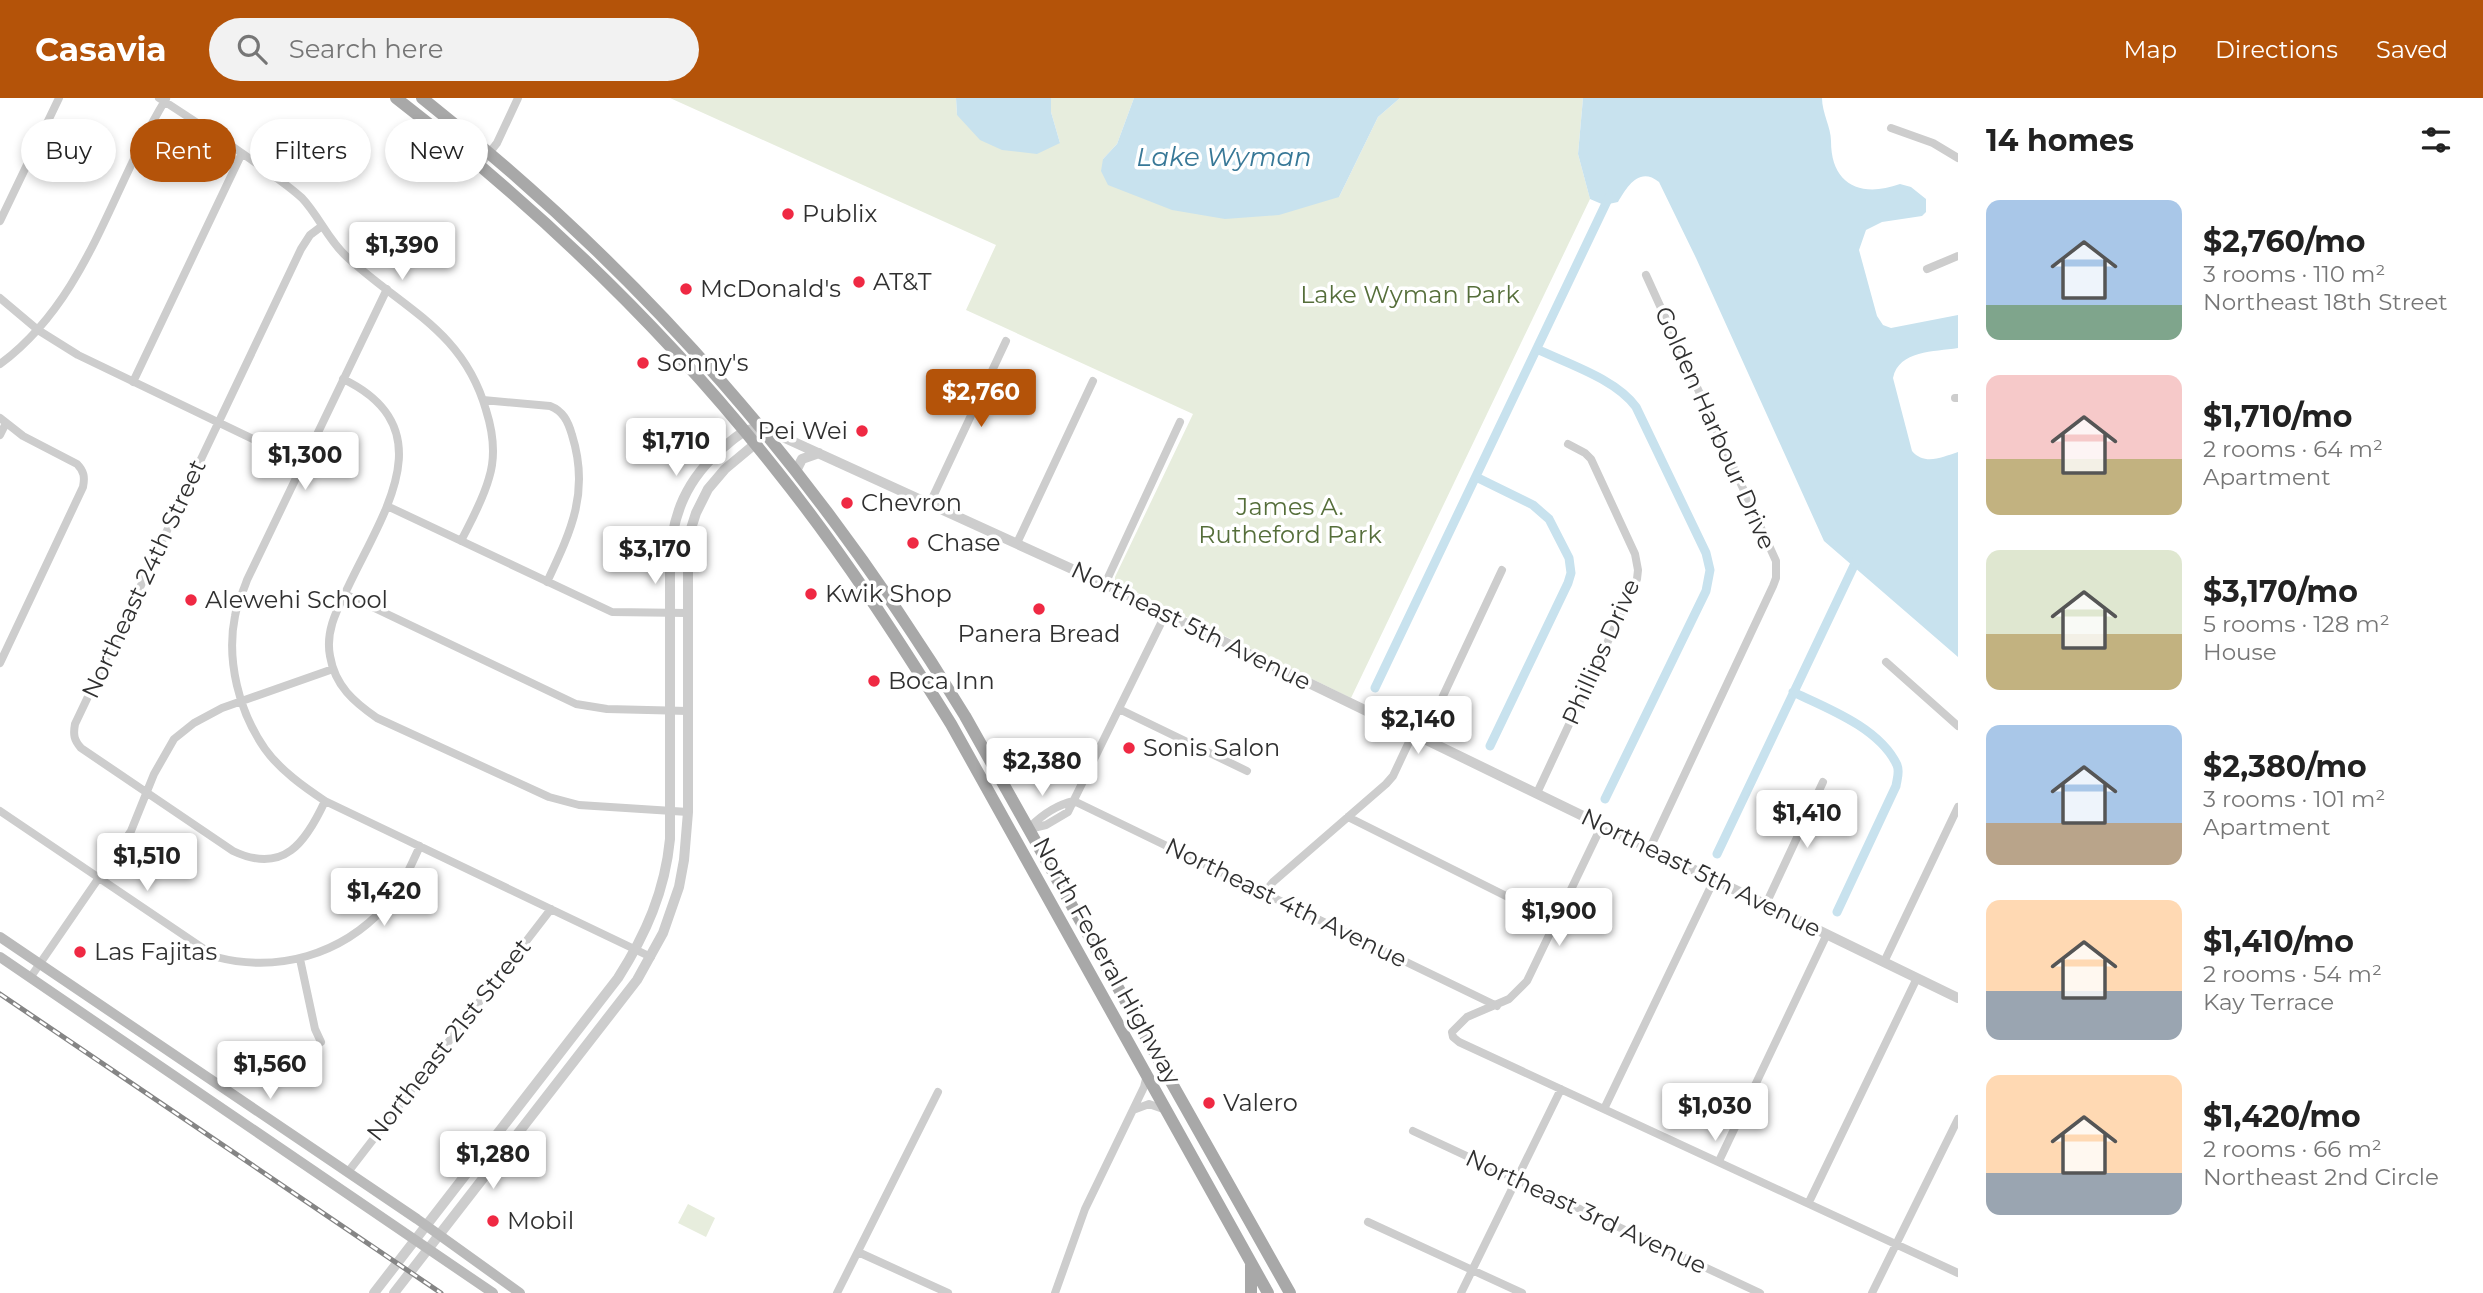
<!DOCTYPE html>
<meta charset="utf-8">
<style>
body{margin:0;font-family:Montserrat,sans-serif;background:#f2f2f2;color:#222;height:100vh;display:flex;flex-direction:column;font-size:26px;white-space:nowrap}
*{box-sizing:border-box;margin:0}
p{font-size:23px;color:#767676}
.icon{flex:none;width:38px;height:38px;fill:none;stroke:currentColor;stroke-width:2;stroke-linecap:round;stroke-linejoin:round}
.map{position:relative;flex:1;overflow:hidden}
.details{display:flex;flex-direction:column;background:#fff;width:525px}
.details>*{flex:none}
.banner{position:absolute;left:21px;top:21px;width:665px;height:63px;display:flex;gap:14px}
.price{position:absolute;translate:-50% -60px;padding:0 16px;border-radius:7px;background:#fff;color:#222;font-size:23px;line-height:46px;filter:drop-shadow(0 2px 4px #0008)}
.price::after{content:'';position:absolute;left:50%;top:42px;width:21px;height:16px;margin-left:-10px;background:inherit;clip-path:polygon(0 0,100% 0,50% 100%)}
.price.current{background:#b45309;color:#fff}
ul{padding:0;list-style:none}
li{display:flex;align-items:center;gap:21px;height:175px;padding:0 28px}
li span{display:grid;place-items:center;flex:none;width:196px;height:140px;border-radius:14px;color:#555}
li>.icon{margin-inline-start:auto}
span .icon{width:84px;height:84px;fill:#fffc;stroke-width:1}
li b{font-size:30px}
h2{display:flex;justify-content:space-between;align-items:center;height:84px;padding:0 28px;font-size:30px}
.tag{padding:0 24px;border-radius:32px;background:#fff;box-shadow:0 4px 10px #0003;font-size:24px;line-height:63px}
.tag.current{background:#b45309;color:#fff}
header{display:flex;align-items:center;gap:42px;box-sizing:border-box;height:98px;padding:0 35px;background:#b45309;color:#fff}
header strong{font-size:33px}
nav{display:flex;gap:38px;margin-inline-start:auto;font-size:24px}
.search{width:490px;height:63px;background:#f2f2f2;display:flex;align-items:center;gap:18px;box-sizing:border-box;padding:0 24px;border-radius:38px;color:#767676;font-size:26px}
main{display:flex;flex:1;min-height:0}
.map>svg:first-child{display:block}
.green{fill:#e7eddd}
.water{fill:#c8e2ee}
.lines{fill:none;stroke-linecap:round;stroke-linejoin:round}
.canal{stroke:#c8e2ee;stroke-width:9}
.minor{stroke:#cdcdcd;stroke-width:8}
.tertiary{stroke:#cdcdcd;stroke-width:10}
.secondary{stroke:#bababa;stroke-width:10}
.primary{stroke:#a8a8a8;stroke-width:12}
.rail-casing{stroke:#858585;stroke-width:5}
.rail{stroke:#fff;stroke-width:2.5;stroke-dasharray:8;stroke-linecap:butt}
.poi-dot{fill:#ef2943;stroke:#fff;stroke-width:2.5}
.labels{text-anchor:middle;stroke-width:7;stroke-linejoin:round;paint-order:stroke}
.poi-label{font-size:24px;fill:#303030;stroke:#fff;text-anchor:start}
.park-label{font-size:24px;fill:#556e3a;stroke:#fff}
.street-label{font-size:24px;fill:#303030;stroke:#fff}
.water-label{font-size:26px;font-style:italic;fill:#387897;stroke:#fff}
</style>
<header>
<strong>Casavia</strong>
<div class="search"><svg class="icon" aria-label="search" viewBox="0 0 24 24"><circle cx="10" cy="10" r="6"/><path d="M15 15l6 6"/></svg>Search here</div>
<nav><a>Map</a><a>Directions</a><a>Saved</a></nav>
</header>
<main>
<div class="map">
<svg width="1958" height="1195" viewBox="0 0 1958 1195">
<rect width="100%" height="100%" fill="#fff"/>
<path class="green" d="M670,0H956L957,17L1060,45L1051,14V0H1134L1117,46L1103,61L1339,99L1378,19L1400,0H1583L1578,56L1590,101L1351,600L1115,484V479L1193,316L966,212L996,147Z
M688,1106L715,1120L706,1139L678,1125Z"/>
<path class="water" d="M956,0H1051V14L1060,45L1037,56L1002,52L980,42L957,17Z
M1134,0H1400L1378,19L1339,99L1279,117L1225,121L1172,112L1108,87L1101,73L1103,61L1117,46Z
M1583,0H1822C1822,15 1831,29 1831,43C1831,87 1861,100 1900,86L1911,89L1926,101V114L1922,118L1882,124L1866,132L1859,152L1877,218L1883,227L1891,230L1958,217V250C1934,254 1899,252 1893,280L1912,353C1925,368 1942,359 1958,354V559L1824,443L1696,160L1659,84C1639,68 1627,89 1618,104L1604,107L1590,101L1578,56Z"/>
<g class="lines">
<path class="canal" d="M1537,251C1568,266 1616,281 1636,309L1706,455L1710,472L1706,493L1605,701
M1476,379L1533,407L1549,421L1569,460L1571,475L1568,485L1490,648
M1375,590L1609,99
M1793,594C1827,610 1880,630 1897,667C1900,674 1897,681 1896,688L1837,814
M1717,756L1859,457"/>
<path class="minor" d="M159,0C193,22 227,44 260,68C274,78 289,88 302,100C319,118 328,142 347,159C403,211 463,232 486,312C493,334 496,358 489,380C483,402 471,423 461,443
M1891,30L1933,45L1958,60
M480,67L497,45L518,0
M0,123L59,0
M322,128L310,137L301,151L75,626C73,637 74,642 81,650L233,753C284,777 306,744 325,703
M1927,171L1958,158
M1646,177L1776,463V480L1773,488L1650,750
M387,191L247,482C243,494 237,506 235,518C226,562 239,614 265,651C280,672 304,689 325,703L651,859
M0,200L38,232L78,257L303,365
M0,266C88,201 111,90 166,1
M343,281C445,330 383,415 349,487C338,510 325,532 330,558C335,588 354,604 377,620L549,699L579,707L688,714
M133,284L242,55
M1955,300H1958
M483,302L550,308C563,313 568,323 572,337C590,394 571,433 547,484
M0,320L23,338L77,366C84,373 85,379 83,389L0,565
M0,337L6,325
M930,405L1006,243
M387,408L612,514L687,515
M1017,445L1093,283
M1105,486L1180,324
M345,496L576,606L607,611L688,613
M1886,564L1958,628
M1119,611L1247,673
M1537,695L1637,481L1638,472L1635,456L1591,361L1585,355L1568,346
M1074,703L1497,908
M0,713L216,859C278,875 341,857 385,809C401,792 410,769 420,748
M1348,719L1556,823
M1602,727L1527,883L1509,901L1467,919L1452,934L1453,939L1459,944L1958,1175
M1030,729C1043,716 1056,707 1074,703
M1029,731L1046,727L1068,714L1166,515
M1264,795L1273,784L1386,686L1393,678L1409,644L1428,630L1502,472
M1766,806L1823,684
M300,861L315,931L321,944
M1884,864L1958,709
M30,880L131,733L154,676L174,641L194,625L222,610L333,571
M1604,1011L1714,782
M1133,1012L1149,1006L1166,1012
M1413,1033L1760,1195
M1719,1063L1827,836
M348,1074L551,811
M1809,1104L1917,880
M1368,1124L1522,1195
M858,1154L948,1195
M837,1195L938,994
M1055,1195L1085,1111L1144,989L1147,977
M1461,1195L1561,991
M1872,1195L1958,1021"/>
<path class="tertiary" d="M761,329L1105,486L1958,900
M797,371L802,361L819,355
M374,1195L618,880C646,836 665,793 670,741V465C671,417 687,380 724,349C738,337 743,332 761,329
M394,1195L637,882L663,835L679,789L684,762L688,714V440L696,415L708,391L725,371L755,346L761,329"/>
<path class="secondary" d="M0,839L417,1121L520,1195
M0,859L493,1195"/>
<path class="primary" d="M396,0C537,109 667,233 777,373C841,453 897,539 951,626L1268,1195
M422,0C645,176 817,375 965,618L1290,1195
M1251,1167V1195"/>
<g class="rail-casing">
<path id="rail" d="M0,896L441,1195"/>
</g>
<use href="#rail" class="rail"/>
</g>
<g class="poi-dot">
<circle cx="788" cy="116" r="7"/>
<circle cx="859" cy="184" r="7"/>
<circle cx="686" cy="191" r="7"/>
<circle cx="643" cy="265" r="7"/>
<circle cx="862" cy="333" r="7"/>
<circle cx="847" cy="405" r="7"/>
<circle cx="913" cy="445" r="7"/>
<circle cx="811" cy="496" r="7"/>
<circle cx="191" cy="502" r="7"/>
<circle cx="1039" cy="511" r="7"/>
<circle cx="874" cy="583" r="7"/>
<circle cx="1129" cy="650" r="7"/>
<circle cx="80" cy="854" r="7"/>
<circle cx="1209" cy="1005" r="7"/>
<circle cx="493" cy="1123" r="7"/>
</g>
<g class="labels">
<g class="poi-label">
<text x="802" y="124">Publix</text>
<text x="873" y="192">AT&amp;T</text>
<text x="700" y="199">McDonald's</text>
<text x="657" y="273">Sonny's</text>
<text x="848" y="341" text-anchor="end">Pei Wei</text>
<text x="861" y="413">Chevron</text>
<text x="927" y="453">Chase</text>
<text x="825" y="504">Kwik Shop</text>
<text x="205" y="510">Alewehi School</text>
<text x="1039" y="544" text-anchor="middle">Panera Bread</text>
<text x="888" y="591">Boca Inn</text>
<text x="1143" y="658">Sonis Salon</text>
<text x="94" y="862">Las Fajitas</text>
<text x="1223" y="1013">Valero</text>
<text x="507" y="1131">Mobil</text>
</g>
<g class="park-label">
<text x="1410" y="205">Lake Wyman Park</text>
<text x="1290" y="417">James A.<tspan x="1290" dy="28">Rutheford Park</tspan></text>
</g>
<g class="street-label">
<text transform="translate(1715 330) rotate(66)" y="8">Golden Harbour Drive</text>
<text transform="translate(144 481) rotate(-65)" y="8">Northeast 24th Street</text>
<text transform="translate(1191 528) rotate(26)" y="8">Northeast 5th Avenue</text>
<text transform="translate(1601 554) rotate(-66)" y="8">Phillips Drive</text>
<text transform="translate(1701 775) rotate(26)" y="8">Northeast 5th Avenue</text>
<text transform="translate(1286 805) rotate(26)" y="8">Northeast 4th Avenue</text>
<text transform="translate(1107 863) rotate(61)" y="8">North Federal Highway</text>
<text transform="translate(449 942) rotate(-52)" y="8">Northeast 21st Street</text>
<text transform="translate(1586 1114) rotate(25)" y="8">Northeast 3rd Avenue</text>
</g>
<g class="water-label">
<text x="1224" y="68">Lake Wyman</text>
</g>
</g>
</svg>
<b class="price" style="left:402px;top:184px">$1,390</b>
<b class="price current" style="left:981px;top:331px">$2,760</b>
<b class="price" style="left:676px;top:380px">$1,710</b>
<b class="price" style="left:305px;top:394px">$1,300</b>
<b class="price" style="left:655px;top:488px">$3,170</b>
<b class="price" style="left:1418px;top:658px">$2,140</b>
<b class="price" style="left:1042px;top:700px">$2,380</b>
<b class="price" style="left:1807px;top:752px">$1,410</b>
<b class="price" style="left:147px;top:795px">$1,510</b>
<b class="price" style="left:384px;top:830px">$1,420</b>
<b class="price" style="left:1559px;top:850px">$1,900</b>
<b class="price" style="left:270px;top:1003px">$1,560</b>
<b class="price" style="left:1715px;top:1045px">$1,030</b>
<b class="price" style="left:493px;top:1093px">$1,280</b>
<div class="banner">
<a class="tag">Buy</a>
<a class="tag current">Rent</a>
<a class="tag">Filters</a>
<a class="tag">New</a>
</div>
</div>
<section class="details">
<h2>14 homes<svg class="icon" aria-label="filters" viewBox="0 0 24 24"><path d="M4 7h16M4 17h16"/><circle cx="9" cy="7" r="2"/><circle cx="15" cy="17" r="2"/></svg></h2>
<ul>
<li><span style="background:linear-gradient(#a9c7e8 75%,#7fa58c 0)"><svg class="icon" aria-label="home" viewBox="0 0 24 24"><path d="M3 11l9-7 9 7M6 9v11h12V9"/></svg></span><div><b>$2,760/mo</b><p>3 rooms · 110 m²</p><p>Northeast 18th Street</p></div></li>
<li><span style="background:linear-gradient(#f6c9c9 60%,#c2b280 0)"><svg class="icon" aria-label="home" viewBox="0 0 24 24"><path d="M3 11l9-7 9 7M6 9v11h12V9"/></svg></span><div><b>$1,710/mo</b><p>2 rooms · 64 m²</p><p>Apartment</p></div></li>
<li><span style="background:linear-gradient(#dfe7d0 60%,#c2b280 0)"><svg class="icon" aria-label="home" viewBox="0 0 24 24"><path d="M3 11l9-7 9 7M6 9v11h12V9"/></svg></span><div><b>$3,170/mo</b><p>5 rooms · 128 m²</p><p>House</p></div></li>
<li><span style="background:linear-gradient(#a9c7e8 70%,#b9a48a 0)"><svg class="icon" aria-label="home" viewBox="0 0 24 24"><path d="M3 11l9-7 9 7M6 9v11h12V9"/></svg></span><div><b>$2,380/mo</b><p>3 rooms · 101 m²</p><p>Apartment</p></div></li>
<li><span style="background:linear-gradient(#ffd9b3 65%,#9aa5b1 0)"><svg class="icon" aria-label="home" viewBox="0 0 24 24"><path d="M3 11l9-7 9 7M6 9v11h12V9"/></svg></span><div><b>$1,410/mo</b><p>2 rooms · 54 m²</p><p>Kay Terrace</p></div></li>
<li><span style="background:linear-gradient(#ffd9b3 70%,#9aa5b1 0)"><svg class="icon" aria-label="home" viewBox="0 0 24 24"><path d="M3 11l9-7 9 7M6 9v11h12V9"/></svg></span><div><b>$1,420/mo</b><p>2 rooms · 66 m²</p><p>Northeast 2nd Circle</p></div></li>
</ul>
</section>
</main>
